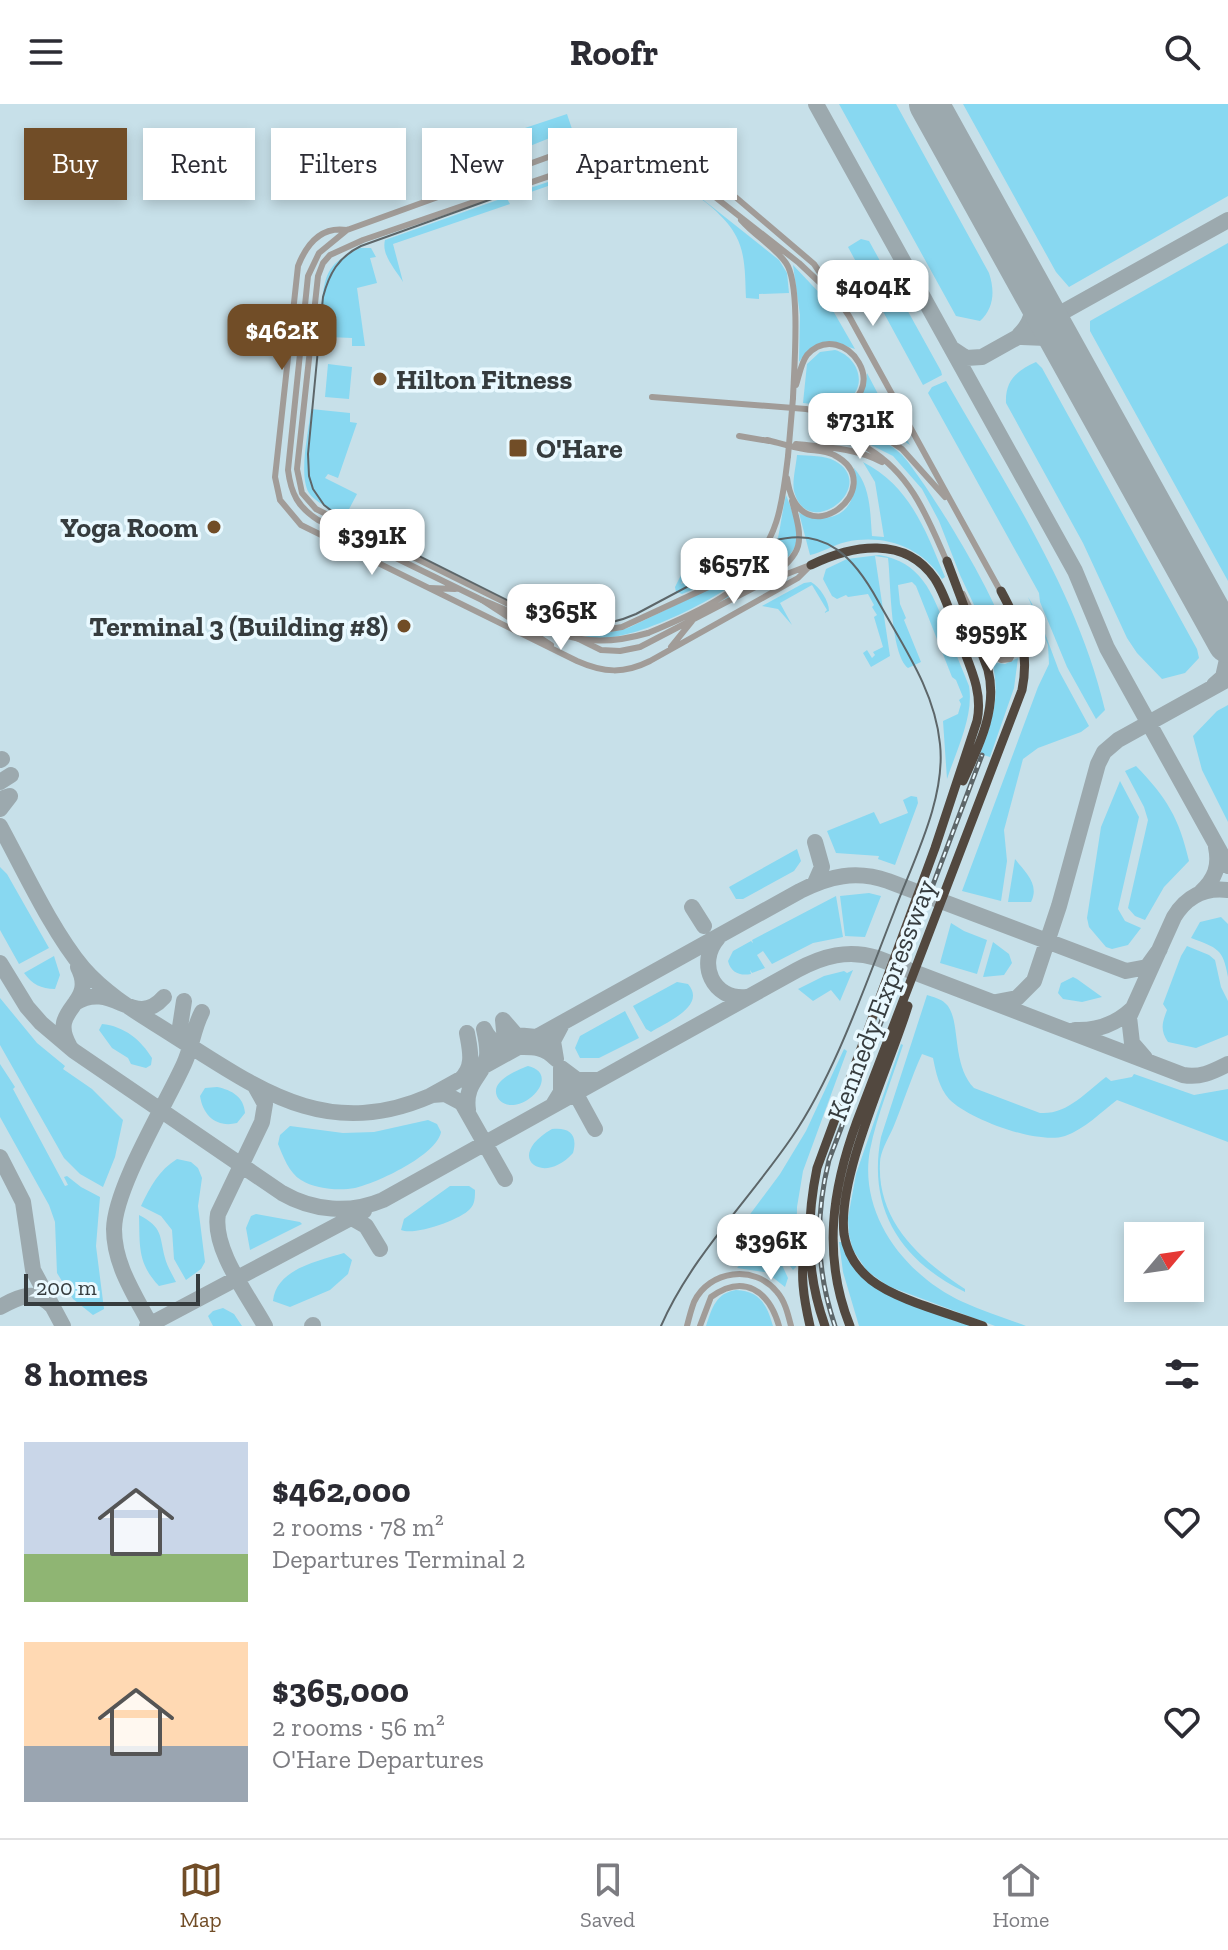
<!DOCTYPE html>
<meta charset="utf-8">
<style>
body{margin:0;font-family:"Zilla Slab",serif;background:#f2f2f3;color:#2b2b33;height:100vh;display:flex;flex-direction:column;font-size:30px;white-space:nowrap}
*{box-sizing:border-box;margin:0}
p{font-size:26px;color:#7c7c81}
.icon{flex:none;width:44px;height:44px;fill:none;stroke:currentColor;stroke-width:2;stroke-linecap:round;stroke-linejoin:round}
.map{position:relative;height:1222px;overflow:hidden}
.details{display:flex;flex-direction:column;background:#fff;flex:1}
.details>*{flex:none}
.top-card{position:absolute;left:24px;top:24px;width:800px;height:72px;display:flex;gap:16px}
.needle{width:52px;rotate:61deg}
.buttons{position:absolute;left:1124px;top:1118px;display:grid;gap:16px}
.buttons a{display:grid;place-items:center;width:80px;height:80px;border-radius:0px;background:#fff;box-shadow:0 4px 12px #0003;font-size:40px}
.scale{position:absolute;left:24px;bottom:20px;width:176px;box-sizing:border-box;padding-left:8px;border:4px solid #363c3e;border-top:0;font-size:22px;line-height:28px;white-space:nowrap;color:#363c3e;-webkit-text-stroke:6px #e9f9ff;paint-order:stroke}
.price{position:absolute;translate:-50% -68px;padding:0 18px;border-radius:16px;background:#fff;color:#222;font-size:26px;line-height:52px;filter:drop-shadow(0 2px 4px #0008)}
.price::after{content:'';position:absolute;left:50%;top:48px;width:24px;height:18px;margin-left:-12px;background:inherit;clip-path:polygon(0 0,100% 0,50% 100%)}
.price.selected{background:#714d27;color:#fff}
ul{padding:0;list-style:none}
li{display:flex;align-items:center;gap:24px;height:200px;padding:0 24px}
li span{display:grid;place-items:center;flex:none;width:224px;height:160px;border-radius:0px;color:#555}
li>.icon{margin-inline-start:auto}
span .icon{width:96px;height:96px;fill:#fffc;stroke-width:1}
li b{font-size:34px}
h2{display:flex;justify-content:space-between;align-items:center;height:96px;padding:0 24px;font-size:34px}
.pill{padding:0 28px;border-radius:0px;background:#fff;box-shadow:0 4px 12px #0003;font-size:28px;line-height:72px}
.pill.selected{background:#714d27;color:#fff}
header{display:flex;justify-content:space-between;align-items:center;height:104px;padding:0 24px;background:#fff;font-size:36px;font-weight:700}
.tab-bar{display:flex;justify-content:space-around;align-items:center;height:112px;border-top:2px solid #e1e1e2;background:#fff;font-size:22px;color:#7c7c81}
.tab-bar a{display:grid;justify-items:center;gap:4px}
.tab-bar .selected{color:#714d27}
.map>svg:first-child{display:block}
.built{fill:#c7e0e9;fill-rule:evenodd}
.green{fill:#88d8f1}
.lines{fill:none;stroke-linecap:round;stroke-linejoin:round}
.taxiway{stroke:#9ca9ae;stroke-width:16}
.runway{stroke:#9ca9ae;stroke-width:40}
.minor{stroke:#a19c98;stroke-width:6}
.highway{stroke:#52483f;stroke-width:9}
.tram{stroke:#5d6669;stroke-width:2}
.rail-casing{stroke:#5d6669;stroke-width:5}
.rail{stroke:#e9f9ff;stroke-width:2;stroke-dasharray:6;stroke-linecap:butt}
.minor-bridge{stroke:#a19c98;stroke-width:6}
.poi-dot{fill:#714d27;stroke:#e9f9ff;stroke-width:3}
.labels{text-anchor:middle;stroke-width:7;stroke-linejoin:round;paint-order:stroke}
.poi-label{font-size:28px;font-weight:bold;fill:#363c3e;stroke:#e9f9ff;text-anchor:start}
.street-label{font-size:28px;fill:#363c3e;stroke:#e9f9ff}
</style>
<header><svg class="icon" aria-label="menu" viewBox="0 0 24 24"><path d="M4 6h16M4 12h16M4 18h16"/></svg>Roofr<svg class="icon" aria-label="search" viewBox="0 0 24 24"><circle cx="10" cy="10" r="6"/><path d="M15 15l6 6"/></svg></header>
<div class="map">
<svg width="1228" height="1222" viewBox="0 0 1228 1222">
<rect width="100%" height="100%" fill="#dbecf2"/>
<path class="built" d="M0,0H1228V1222H0ZM1138,1132H1190V1184H1138Z"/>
<path class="green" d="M839,0H896L989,169C995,187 994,204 980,217L956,212Z
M963,0H1228V92L1069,183L1056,168Z
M567,10L572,25L525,44L519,26Z
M629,35C654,37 670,46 688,63L686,64C647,42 628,40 583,50Z
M613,60H641L672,71L779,156L787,169L789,189L759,190V195L746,194C745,174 746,150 736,132C721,101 657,61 623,61C609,61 594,69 581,74L579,71L514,94L515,89L566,72Z
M506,93L510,100L393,140L403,178C396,166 381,151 385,136Z
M861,135L869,137L941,267L942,271L923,281L848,143Z
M1228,139V477L1090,227V217Z
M360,144H371L376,153L370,154L377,179L357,184L365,242H352V234L328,233L330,208L321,207C325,170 325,161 360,144Z
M793,161L828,198L855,245L833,238L805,250L799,258L800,211Z
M835,246C860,253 870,287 842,299C830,305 816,300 803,299L807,260L820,248Z
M1036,258L1042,264L1197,545L1199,554L1185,569L1162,575L1137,549L1127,534L1083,439L1006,299C1005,277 1016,267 1036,258Z
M328,260L352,263L349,295L325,293Z
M867,269L878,290L882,291L910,341L885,325L842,308C858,300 866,288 867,269Z
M946,277C1006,382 1077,487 1105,606L1096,615L1067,563L1040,498L1039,489L928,289L932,283Z
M311,305L350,309V318L357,319L338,374L328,370L325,374L357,390L347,409L342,411C331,405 316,399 309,389C298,371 309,326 311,305Z
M830,313C854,321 882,333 901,350C923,372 1018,524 1008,549L1002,550L996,548L960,471L939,417L922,385L893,352L827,319Z
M797,351C809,352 825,351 835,357C880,382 807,439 794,387C792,378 796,362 797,351Z
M863,358C910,382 926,427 945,473L942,475C921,442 883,430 846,438C833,441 821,449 810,451L799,409C838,424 860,403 854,364C871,383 870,408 872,432L884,433L875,378Z
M786,391C791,403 797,420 797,433C797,463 731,491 708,504C734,488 766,472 776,441C781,424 782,407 786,391Z
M725,440L735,442L734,447L756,453L736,467L682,490L676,488L675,483L682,469L685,470L681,480L706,467L722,469L725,460L719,459Z
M879,451C921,458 932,488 946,524C953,543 961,562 969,582C974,611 957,645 947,675L943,617L958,610L961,600L959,596L963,593L956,576L952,573L916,482L912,478L898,481L900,500L906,514L904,516L921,558L908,564C890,549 891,478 888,454L875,452L890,552L871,563L863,549L867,546L872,554L875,551L873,548L883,543L874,513L877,511L872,503L874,501L868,490L848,493L846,491L837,495L832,492L823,475L826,465L847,455Z
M760,456C743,485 616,550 583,531L607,529L628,524L744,468Z
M811,478C820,483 829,497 829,507L824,509L827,506L812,481L780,499L792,521L778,505L762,502L804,479Z
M1028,493L1037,508L1059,567L1089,622L1081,628L1038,644L1023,655L1004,726L1007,757L1001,797L962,787L1038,583L1049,560L1048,541Z
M1018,554L1014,584L990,653L980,650C992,618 1001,592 992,558L1005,560Z
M1228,601V718L1202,666L1193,632L1217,607Z
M1136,662C1167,694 1179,714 1189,757L1164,783L1145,816L1135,812L1128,804L1148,716L1144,703L1125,667Z
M1120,677L1139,713L1118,805L1125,817L1141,824L1128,841L1112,845L1106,843L1089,823L1087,814L1101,723Z
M911,692L917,693L918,699L895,761L878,755L879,752L836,749L827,727L874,708L880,720L908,709L903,696Z
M797,745L801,757L794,767L743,795H736L729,783Z
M1015,755C1025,768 1040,780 1031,798H1008Z
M0,763L7,770L49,844L19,860L0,826Z
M869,789L881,792L865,833L845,832L840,792Z
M836,792L843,833L813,839L772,860L763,847L757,851L765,864L752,869L750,866L751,870C740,872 731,869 728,857L733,847L751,837L753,839L752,836Z
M1221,813L1228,820V873C1223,844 1217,844 1191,834L1200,818Z
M951,819L964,827L987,836L977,870L940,859Z
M993,838L1009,850L1012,859L1004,871L983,873Z
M1187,842L1209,851L1215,856L1221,883L1228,897V931L1196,944L1168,938C1160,926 1162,919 1167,906L1163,900L1181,852Z
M54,852L60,871L55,885C41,885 32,880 24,869Z
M853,866L840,897L831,886L813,897L798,885L824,872L844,867L847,869Z
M1073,873L1077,875L1102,893L1082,898L1063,895L1058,889L1061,879Z
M677,878L688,880C707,902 667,918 651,928L646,925L633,902Z
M927,891C933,893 941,895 945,899C962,913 950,959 974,984L1040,1009C1067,1011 1086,988 1106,973L1111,977L1132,973L1134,970L1194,991L1228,985V1038L1117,996C1101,1008 1085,1025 1065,1032C1038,1041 968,1015 949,995C939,983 936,969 933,954L922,950C911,974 903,1000 893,1024C888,1035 880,1048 880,1059C877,1117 920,1156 965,1185V1188C901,1157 867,1105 881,1033Z
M0,894L37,939L65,962L63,965L92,985L123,1016L115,1053L103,1083L80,1070L64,1054L0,941Z
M625,907L639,934L599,954H580L575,944L580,932Z
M102,920C124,922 141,936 152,954L151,961L146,964L131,960L128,954L112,944L99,926Z
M901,940L903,941C892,975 877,1011 870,1046C858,1111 906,1172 963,1198C983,1207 1005,1214 1026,1222H995L888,1182L867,1167L853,1146L849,1131L848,1114L856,1070Z
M844,945L847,947L803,1067L797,1103L796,1163L793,1166C783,1150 764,1150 750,1139V1130L753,1135L758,1128L745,1117L780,1070L806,1027Z
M0,960L15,983L13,985L65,1082L68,1081L64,1073L67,1072L81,1083L100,1093L96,1142L104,1205L93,1211L73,1195L57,1169L55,1118L49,1101L0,1013Z
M528,962C558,969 533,1002 510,1001C498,1000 491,987 500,978C506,971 520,965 528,962Z
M217,983C232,986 244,993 245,1009L237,1019C217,1024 203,1012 200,992L205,984Z
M428,1016L437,1020L441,1028C437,1051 377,1079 355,1084C339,1087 315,1085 301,1076C289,1069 283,1052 278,1040L280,1031L290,1022L343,1029L374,1028Z
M552,1025C570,1023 578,1031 573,1049C543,1083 503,1053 552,1025Z
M177,1055L191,1058L198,1064L202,1074L198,1102L205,1158L201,1165L186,1176L174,1155L172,1126L161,1112L141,1102C150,1083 159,1066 177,1055Z
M450,1082H469L475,1086C475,1093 475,1100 470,1105C460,1116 414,1132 401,1126L404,1115Z
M256,1110L300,1118L302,1120L250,1146L246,1124L251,1112Z
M139,1111C163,1124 159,1130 165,1154C167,1162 172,1170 176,1178L159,1182C137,1159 140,1141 139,1111Z
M839,1138H842L856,1167L973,1222H859L843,1168Z
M344,1149L352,1156L348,1170L330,1186L290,1203L273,1197C276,1165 318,1157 344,1149Z
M750,1149L782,1161L788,1174L785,1183L771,1172V1169L737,1164Z
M736,1186C760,1187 767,1201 773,1222H706C712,1204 716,1189 736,1186Z
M223,1204L234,1210L242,1222H213L208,1212L213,1207Z"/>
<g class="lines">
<path class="taxiway" d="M816,0L1075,467L1107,544L1228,762
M1019,231C1034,217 1035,201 1029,182
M1022,233L1046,234L1067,250
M954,246L966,254L982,253L1228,116
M1223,531L1228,544
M1214,581L1223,573L1228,551
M0,656L2,655
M0,678L11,671
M0,695L10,692L0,705
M0,722C24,766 52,827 83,864C109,894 144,912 176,933C260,986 327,1037 430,992L800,787C829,772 856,766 888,777L1126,867L1147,863L1160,845
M815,738L822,763L815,779
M1201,788C1215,775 1220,762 1216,743
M692,803L704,822
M718,834C696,859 713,897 747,893
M0,859L27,903L41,919L74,947L282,1089C313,1107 350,1110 383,1096L797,866C823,852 848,845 877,854L1183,971C1201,974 1212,968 1228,960
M184,897L180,923L186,939
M996,898L1017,894L1034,877L1059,802L1098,660L1104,648L1118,636L1228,575
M75,899C113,875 134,927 164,893
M1075,926C1097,927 1116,920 1132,905
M70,943C46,903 98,902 78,863
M501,950L505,937L503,916L516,931L536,933
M1145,954L1132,939L1129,913L1174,813C1186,793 1205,783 1228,786
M460,976C475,963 470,946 467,929
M571,981L595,1025
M255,982L265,1000L262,1018L218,1110C212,1145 248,1191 265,1222
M432,991L445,990L462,999L505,1075
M553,1001L561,988V964L577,976H597
M468,1006C464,978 483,973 487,952C488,943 486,934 484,925C501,960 532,928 556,955L553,937L562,920
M0,1053L23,1098L33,1166L63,1222
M345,1110L366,1122L380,1145
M0,1203C18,1193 36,1184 52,1202
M147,1222L364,1107
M151,1222C135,1191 114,1161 114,1125C115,1083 165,1002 184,960C192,943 193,925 202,908
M312,1222L313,1221"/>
<path class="runway" d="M929,0L1228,539"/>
<path class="minor" d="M741,116C755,132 775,143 786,159C801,180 794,266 793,294
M347,126L319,149L308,172L288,366C291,390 298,403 318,416L482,496L551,541
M796,281C799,272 801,259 807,251C843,211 902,292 828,308
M652,293L806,305L833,310L884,333L902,345L945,393
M828,327C842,333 857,337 869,345C912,371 928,415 947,458
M739,332L769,337
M767,336C779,339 791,343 804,345C814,347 825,346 834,351C894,382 799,458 787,374
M796,340C825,343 856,344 882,358
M810,461L761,480L640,543L620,547L601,546L316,405L302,389L297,365L318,172L323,159L330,151L363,136L602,54L633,51L660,56L687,71L799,159L834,192
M811,461L798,474L650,557C624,570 604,569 577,557L301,421L280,396L275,373L298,162C307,139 322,122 347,126L609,31L641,28L671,38L814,160L849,212L1002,490
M768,475C804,448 804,440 792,397
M430,484L455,485
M963,490L992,549L1001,556L1010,555L1015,544L1011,516
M560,524L597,527L622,523L743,467C779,440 783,394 788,352
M648,529C687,513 763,481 772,437
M671,543L692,517
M687,1222C689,1214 691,1206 694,1198C709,1166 755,1160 777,1188C785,1197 788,1210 791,1222
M700,1222L711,1193C744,1169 769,1187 779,1222"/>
<path class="highway" d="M947,457L988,566C998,604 979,642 963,677
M811,461C852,441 905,431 935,475C947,494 953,518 961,539C971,565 983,589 977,617L935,744L817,1064C806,1118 806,1169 825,1222
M908,902C890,961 837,1072 844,1130C847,1149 856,1164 871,1176C896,1196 952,1210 983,1222
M806,1141C799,1168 804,1196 810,1222
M850,1222C822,1152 832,1085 857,1017L1022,586C1030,547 1019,520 1001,487"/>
<path class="tram" d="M503,91L361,142C338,153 329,170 323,193L308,350L309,372L313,385L324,401L337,411L531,508C567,523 600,526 636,510L773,437C827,422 855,455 878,497C903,542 935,587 940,640C946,695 913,757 894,808C866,879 835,970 792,1033C749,1096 691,1153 661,1222"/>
<g class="rail-casing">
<path id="rail" d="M835,1222C816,1166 815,1113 829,1056L982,651"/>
</g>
<use href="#rail" class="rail"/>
<path class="minor-bridge" d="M788,352L793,294
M482,496C548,521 572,551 648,529"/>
</g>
<g class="poi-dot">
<circle cx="380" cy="275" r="8"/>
<rect x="508" y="334" width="20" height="20" rx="4"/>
<circle cx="214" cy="423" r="8"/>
<circle cx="404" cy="522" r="8"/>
</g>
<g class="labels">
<g class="poi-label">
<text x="396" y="285">Hilton Fitness</text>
<text x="536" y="354">O'Hare</text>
<text x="198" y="433" text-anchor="end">Yoga Room</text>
<text x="388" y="532" text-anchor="end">Terminal 3 (Building #8)</text>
</g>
<g class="street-label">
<text transform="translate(881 896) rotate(-69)" y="10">Kennedy Expressway</text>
</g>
</g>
</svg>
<div class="buttons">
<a><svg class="needle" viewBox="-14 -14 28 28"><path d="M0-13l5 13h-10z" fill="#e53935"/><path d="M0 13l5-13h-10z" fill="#7c7c81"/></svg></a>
</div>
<div class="scale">200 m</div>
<b class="price" style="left:873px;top:224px">$404K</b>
<b class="price selected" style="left:282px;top:268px">$462K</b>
<b class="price" style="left:860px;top:357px">$731K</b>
<b class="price" style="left:372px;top:473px">$391K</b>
<b class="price" style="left:734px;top:502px">$657K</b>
<b class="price" style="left:561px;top:548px">$365K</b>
<b class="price" style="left:991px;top:569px">$959K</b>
<b class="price" style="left:771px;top:1178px">$396K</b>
<div class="top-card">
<a class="pill selected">Buy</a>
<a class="pill">Rent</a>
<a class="pill">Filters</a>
<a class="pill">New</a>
<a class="pill">Apartment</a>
</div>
</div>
<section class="details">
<h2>8 homes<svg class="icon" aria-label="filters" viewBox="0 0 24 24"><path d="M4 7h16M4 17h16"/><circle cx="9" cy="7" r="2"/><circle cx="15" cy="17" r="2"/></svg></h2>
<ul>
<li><span style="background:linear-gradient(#c9d6e8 70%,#8fb573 0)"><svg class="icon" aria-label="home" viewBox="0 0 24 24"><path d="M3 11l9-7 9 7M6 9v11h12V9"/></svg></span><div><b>$462,000</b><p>2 rooms · 78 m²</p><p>Departures Terminal 2</p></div><svg class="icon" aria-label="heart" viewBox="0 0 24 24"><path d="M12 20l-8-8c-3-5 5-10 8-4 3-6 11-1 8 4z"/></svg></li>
<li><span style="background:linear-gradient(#ffd9b3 65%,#9aa5b1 0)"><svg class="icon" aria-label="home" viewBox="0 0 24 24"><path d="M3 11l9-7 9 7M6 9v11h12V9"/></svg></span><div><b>$365,000</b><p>2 rooms · 56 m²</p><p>O'Hare Departures</p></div><svg class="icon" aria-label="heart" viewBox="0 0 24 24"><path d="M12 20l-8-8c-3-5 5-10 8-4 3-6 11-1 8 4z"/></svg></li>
</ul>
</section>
<nav class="tab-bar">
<a class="selected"><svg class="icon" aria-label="map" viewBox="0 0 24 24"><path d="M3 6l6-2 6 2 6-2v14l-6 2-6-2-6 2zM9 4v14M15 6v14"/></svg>Map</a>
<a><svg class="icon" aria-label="saved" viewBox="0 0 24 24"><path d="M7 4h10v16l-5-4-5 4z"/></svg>Saved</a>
<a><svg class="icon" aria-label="home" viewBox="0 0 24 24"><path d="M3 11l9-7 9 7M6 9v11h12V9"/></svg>Home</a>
</nav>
